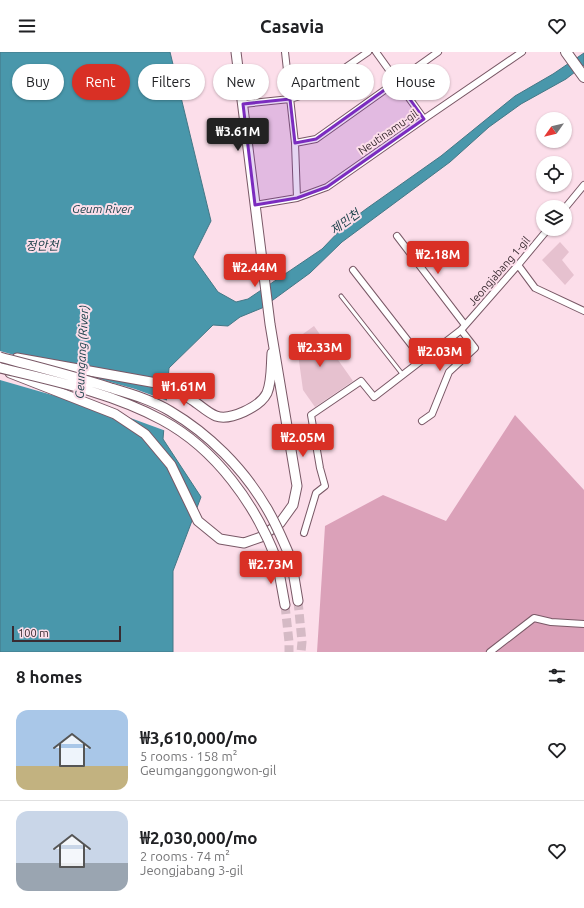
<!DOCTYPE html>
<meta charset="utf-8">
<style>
body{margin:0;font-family:Ubuntu,"Noto Sans KR",sans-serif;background:#f2f2f2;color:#202124;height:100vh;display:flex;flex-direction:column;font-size:15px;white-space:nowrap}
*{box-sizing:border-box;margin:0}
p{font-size:13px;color:#757577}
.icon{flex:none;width:22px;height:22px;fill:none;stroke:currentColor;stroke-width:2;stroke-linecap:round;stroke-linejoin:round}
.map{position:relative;height:600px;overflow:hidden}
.sheet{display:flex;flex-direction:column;background:#fff;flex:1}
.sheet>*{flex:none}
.banner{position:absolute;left:12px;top:12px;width:560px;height:36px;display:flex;gap:8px}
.needle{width:26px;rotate:236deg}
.controls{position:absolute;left:536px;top:60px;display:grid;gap:8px}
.controls a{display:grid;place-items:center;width:36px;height:36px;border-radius:50%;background:#fff;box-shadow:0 1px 3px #0004;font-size:20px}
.scale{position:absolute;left:12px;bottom:10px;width:109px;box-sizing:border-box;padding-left:4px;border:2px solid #392b31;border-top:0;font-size:11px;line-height:14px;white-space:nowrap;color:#392b31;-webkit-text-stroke:3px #fcdeea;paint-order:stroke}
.price{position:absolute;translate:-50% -34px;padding:0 9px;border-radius:4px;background:#d93025;color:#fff;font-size:13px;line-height:26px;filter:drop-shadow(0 1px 2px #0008)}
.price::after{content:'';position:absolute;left:50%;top:24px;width:12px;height:9px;margin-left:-6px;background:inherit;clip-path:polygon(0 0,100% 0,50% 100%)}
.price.on{background:#222;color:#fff}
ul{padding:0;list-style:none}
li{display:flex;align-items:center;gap:12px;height:100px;padding:0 16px}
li+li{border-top:1px solid #e0e0e0}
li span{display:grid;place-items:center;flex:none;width:112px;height:80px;border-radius:12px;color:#555}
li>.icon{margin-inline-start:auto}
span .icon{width:48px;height:48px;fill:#fffc;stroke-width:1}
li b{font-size:17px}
h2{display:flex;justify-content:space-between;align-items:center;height:48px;padding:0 16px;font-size:17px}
.pill{padding:0 14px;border-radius:18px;background:#fff;box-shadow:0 1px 3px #0004;font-size:14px;line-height:36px}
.pill.on{background:#d93025;color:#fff}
header{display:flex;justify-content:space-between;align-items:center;height:52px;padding:0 16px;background:#fff;font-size:18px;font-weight:600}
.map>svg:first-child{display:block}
.green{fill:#dba1b9}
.water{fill:#4997ab;stroke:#447786}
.pier{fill:#fcdeea}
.building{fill:#e6c1cf}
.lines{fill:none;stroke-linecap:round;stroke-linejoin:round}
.secondary-tunnel{stroke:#d5bac5;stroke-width:9;stroke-dasharray:9 4.5;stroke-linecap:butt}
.lane-casing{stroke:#795866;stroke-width:5}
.street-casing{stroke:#795866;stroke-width:8}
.secondary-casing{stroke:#795866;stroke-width:11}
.primary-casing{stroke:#795866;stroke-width:12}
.lane{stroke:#fff;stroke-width:3}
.street{stroke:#fff;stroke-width:6}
.secondary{stroke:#fff;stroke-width:9}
.primary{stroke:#fff;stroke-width:10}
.secondary-bridge-casing{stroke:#795866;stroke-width:11;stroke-linecap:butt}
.secondary-bridge{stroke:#fff;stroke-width:9}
.marked{fill:#7b2cbf;fill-opacity:0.2;stroke:#7b2cbf;stroke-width:3;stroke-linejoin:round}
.labels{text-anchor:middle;stroke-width:4;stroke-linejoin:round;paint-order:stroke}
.street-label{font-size:11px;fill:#392b31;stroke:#fcdeea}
.water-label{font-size:12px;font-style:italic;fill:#1d424b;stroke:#fcdeea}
</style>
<header><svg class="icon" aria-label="menu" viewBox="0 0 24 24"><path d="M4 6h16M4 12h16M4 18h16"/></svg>Casavia<svg class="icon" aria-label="heart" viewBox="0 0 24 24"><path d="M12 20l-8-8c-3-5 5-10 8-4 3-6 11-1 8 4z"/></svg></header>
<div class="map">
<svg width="584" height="600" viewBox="0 0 584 600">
<rect width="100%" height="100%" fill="#fcdeea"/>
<path class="green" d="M515,363L584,438V600H317L325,474L383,443L446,469Z"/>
<path class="water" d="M0,0H170L211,169L193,205L218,240L236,250L248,247L322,197L346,172L366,157L441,104L515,44L553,22L584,1V13L566,27L521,52L489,75L450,110L342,190L310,221L262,256L240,265L228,274L213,273L169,316L163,387L201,445L173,519V600H0Z"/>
<path class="pier" d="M0,299L135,337L168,349L166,379L125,364L0,328Z"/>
<path class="building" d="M560,190L569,200L562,208L574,223L565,233L542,208Z
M314,274L353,329L315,355L303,338L296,287Z"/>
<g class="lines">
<path class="secondary-tunnel" d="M298,549L302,590L301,600
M285,553L289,590V600"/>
<g class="lane-casing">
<path id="lane" d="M341,244L403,323"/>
</g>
<g class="street-casing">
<path id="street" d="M285,0L295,91L297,146
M376,0L424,67
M243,52L290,47L307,42L368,0
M295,91L316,87L438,0
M255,153L297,146L327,135L424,67L522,0
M565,156L584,133
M397,184L465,273
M518,213L535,236L584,259
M353,218L423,308
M422,369L432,362L449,320L475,296L461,278
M304,481L316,441L325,434L320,416L311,363L361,329L374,345L461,278L518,213L548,177
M490,600L534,566L551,570L584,572"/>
</g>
<g class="secondary-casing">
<path id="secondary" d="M17,306L162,332C173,337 183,342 192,348C200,353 208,361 216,364C230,369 260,355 267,341C272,329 271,314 272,301
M10,321L115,362L145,382L171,413L198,469L220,487L244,491L261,485L280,471L293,453L297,434L270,272L236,0
M291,507L298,549
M277,509L285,553"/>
</g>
<g class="primary-casing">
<path id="primary" d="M566,0L584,25"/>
</g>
<use href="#lane" class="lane"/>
<use href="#street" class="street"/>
<use href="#secondary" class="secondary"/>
<use href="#primary" class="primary"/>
<g class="secondary-bridge-casing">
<path id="secondary-bridge" d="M0,305C37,315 74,324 111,336C131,342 152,348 170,359C209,382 243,416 266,455C276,471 283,489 291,507
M0,316C55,329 112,341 162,368C216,397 256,453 277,509"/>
</g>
<use href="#secondary-bridge" class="secondary-bridge"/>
</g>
<path class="marked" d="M397,29L424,67L327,135L297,146L255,153L243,52L290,47L295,91L316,87Z"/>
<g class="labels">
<g class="street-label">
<text transform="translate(388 80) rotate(-35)" y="4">Neutinamu-gil</text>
<text transform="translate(499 219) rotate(-49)" y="4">Jeongjabang 1-gil</text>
</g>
<g class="water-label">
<text x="102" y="161">Geum River</text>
<text transform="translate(345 170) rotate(-36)" y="4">제민천</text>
<text transform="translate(42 194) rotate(-1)" y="4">정안천</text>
<text transform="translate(82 300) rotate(-87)" y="4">Geumgang (River)</text>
</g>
</g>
</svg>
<div class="controls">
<a><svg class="needle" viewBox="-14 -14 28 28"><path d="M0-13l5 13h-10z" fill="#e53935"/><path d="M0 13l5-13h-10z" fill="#757577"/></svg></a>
<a><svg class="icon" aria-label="locate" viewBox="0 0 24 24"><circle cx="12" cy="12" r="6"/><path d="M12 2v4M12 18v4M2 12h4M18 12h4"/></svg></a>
<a><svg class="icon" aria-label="layers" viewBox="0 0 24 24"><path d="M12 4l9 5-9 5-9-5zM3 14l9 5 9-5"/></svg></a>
</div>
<div class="scale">100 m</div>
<b class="price on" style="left:238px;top:100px">₩3.61M</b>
<b class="price" style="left:438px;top:223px">₩2.18M</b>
<b class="price" style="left:255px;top:236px">₩2.44M</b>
<b class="price" style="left:320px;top:316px">₩2.33M</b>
<b class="price" style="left:440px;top:320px">₩2.03M</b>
<b class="price" style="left:184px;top:355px">₩1.61M</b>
<b class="price" style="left:303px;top:406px">₩2.05M</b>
<b class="price" style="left:271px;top:533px">₩2.73M</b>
<div class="banner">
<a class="pill">Buy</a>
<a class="pill on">Rent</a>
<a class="pill">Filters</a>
<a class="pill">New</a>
<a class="pill">Apartment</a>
<a class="pill">House</a>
</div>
</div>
<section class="sheet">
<h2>8 homes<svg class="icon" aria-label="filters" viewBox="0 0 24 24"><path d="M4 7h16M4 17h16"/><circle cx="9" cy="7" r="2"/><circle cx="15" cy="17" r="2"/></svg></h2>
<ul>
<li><span style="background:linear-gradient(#a9c7e8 70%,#c2b280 0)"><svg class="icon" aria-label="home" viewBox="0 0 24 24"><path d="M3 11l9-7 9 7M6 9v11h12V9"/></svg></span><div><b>₩3,610,000/mo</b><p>5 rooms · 158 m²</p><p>Geumganggongwon-gil</p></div><svg class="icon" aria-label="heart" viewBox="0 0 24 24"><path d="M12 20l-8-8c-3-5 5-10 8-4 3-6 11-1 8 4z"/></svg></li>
<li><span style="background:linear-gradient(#c9d6e8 65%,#9aa5b1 0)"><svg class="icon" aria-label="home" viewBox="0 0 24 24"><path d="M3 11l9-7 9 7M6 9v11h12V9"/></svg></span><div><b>₩2,030,000/mo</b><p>2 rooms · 74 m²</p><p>Jeongjabang 3-gil</p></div><svg class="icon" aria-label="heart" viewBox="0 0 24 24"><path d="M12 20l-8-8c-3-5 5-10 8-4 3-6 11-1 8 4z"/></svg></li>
</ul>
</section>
